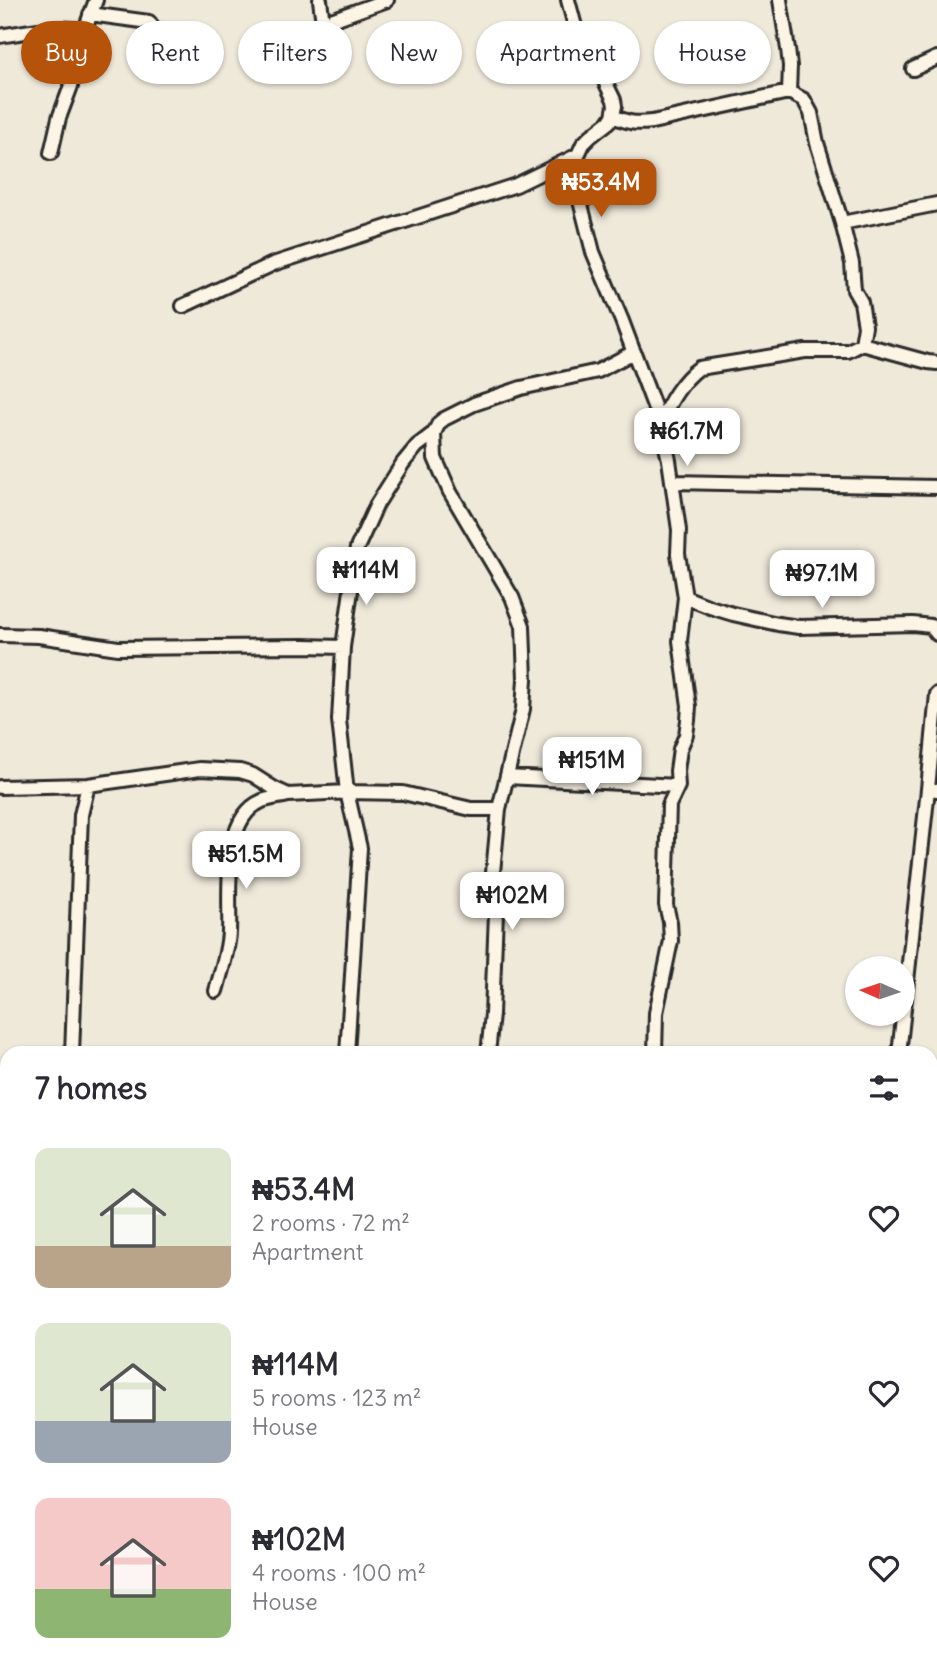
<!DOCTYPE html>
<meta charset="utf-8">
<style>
body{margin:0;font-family:Delius,sans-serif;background:#f7f7f7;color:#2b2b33;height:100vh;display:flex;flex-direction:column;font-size:26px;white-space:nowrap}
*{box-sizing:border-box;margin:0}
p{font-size:23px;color:#7c7c81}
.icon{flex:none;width:38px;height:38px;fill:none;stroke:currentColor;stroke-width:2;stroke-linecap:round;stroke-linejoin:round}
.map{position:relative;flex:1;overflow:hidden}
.details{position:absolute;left:0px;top:1046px;width:938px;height:625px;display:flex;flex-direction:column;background:#fff;border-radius:21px 21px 0 0;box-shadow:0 2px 5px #0004}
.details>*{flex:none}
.guide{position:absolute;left:21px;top:21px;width:896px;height:63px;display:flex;gap:14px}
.needle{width:46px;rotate:273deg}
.buttons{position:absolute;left:845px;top:956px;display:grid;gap:14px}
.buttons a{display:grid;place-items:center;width:70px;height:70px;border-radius:50%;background:#fff;box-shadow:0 2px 5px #0004;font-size:35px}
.price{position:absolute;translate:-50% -60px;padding:0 16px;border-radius:14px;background:#fff;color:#222;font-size:23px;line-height:46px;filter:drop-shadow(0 2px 4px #0008)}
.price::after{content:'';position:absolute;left:50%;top:42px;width:21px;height:16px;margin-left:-10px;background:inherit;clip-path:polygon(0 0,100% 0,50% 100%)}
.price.current{background:#b45309;color:#fff}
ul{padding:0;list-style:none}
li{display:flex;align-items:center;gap:21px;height:175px;padding:0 35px}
li span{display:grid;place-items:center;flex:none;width:196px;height:140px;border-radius:14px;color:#555}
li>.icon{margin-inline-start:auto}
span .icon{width:84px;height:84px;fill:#fffc;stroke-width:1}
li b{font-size:30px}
h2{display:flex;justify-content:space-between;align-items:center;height:84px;padding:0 35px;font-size:30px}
.tag{padding:0 24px;border-radius:32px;background:#fff;box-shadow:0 2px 5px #0004;font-size:24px;line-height:63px}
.tag.current{background:#b45309;color:#fff}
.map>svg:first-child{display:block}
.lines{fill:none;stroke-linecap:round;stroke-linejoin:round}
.street-casing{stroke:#2b2b2b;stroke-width:18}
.street{stroke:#fcf5e5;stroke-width:12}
</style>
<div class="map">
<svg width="937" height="1671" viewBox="0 0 937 1671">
<rect width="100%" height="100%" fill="#efe9da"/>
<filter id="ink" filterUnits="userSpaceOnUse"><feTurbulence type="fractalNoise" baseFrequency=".0143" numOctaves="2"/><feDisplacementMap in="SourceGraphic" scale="14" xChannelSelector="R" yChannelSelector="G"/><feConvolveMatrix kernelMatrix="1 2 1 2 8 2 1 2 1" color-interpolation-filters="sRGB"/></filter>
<g filter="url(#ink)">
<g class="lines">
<g class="street-casing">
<path id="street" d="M320,0L323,23L387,0
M568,0L576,30L599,69L614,100L615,106L613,116L609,122L591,136L583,144L578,155L576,173L578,193L593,252L622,321L660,422L669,460L679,530L678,554L685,597L680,641L689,706L688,720L686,735L680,749L677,771L678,786L669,805L666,905L670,922L671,941L656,1013L655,1054
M780,0L788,49L790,66L789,92
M90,14L149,22L154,29L151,62
M0,36C29,31 55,26 84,30
M913,69L937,58
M613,116C629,123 635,124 652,122L789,92L804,100L811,113L817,143L842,223L852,263L854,290L861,302L865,326L862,344L848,351H805L699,368C681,381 670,402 660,422
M51,153L59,118L71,86L78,48L96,0
M842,223L937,204
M183,306L273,264L516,185L578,155
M862,344L928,362L937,363
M672,482L937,487
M685,597L710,607L733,614L778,624L799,627L913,624L931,626L937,634
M0,635L39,636L118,648L303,646L343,647
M507,777L678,786
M0,787L88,785L200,769L240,771L253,775L275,789L288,795L347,792L403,793L471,809H499L523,709L525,679L523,626L512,597L450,492L435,458L434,433
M928,789L937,694
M216,991C221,972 228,952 229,932C231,895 220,819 262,801C270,798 280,797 288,795
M72,1054L81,815L88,785
M347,1054L360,848L347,792L339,720L343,647L357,548L377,504L403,463L417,446L434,433L439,423L444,419L474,404L521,388L598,371L634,352
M488,1054L492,1014L496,913L492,883L499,809
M899,1054L928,789L937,790
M931,1576L937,1561
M931,1634L933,1671
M314,1664V1671
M810,1664V1671"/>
</g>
<use href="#street" class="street"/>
</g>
</g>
</svg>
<div class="buttons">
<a><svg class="needle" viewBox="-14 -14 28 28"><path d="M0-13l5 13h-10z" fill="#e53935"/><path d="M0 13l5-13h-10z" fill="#7c7c81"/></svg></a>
</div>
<b class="price current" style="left:601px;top:219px">₦53.4M</b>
<b class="price" style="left:687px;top:468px">₦61.7M</b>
<b class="price" style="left:366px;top:607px">₦114M</b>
<b class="price" style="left:822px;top:610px">₦97.1M</b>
<b class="price" style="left:592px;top:797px">₦151M</b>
<b class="price" style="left:246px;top:891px">₦51.5M</b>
<b class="price" style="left:512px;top:932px">₦102M</b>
<div class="guide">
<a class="tag current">Buy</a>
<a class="tag">Rent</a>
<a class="tag">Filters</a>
<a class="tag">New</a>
<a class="tag">Apartment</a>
<a class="tag">House</a>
</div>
<section class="details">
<h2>7 homes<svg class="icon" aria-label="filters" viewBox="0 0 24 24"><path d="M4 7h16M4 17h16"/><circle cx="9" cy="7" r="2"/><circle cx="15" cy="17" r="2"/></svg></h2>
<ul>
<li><span style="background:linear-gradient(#dfe7d0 70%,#b9a48a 0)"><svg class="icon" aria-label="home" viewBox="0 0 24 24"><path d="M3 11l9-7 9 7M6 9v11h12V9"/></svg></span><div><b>₦53.4M</b><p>2 rooms · 72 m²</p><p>Apartment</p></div><svg class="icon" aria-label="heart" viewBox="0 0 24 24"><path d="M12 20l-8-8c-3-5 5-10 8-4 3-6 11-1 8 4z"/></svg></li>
<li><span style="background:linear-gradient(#dfe7d0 70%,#9aa5b1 0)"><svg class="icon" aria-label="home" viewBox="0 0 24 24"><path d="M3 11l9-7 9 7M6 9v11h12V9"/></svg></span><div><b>₦114M</b><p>5 rooms · 123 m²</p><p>House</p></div><svg class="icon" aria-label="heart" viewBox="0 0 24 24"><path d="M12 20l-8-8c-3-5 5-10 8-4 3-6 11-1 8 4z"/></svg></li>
<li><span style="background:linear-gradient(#f6c9c9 65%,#8fb573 0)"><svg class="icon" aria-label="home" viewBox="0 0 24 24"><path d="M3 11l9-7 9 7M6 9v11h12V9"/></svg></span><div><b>₦102M</b><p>4 rooms · 100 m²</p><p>House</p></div><svg class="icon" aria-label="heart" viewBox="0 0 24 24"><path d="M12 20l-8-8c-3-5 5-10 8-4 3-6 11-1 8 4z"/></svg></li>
</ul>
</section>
</div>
